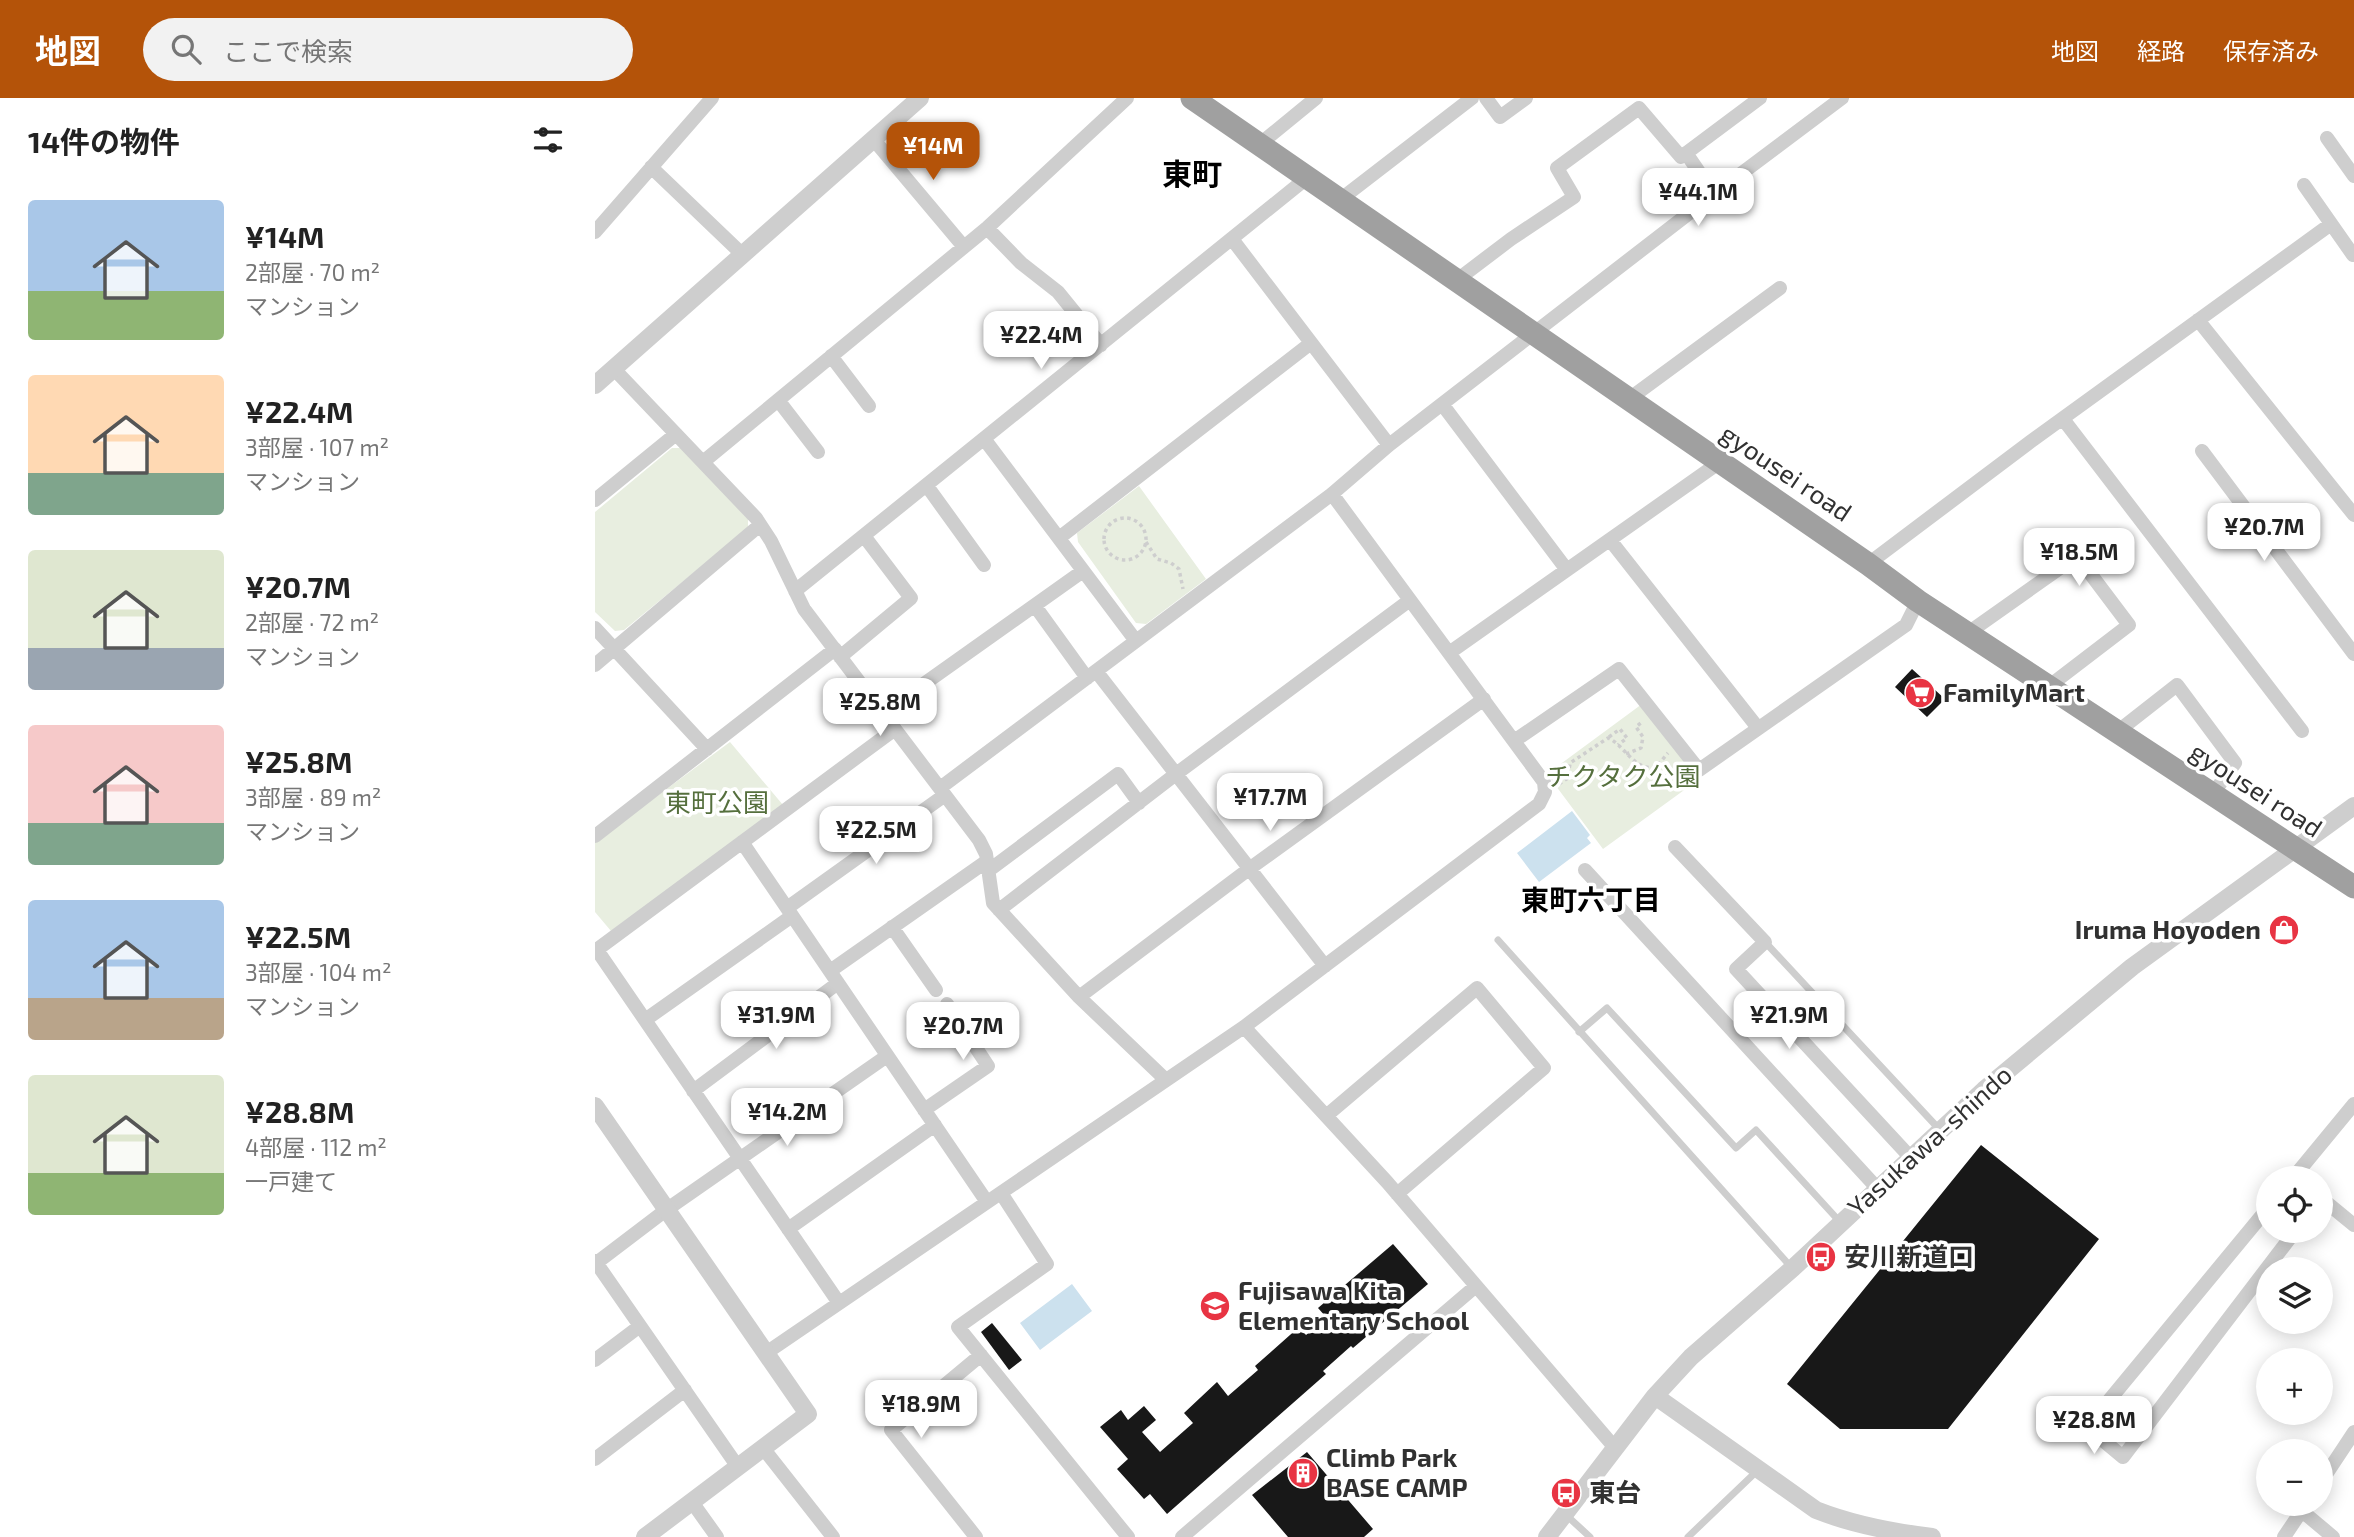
<!DOCTYPE html>
<html lang="ja">
<meta charset="utf-8">
<style>
body{margin:0;font-family:"Exo 2","Noto Sans JP",sans-serif;background:#f2f2f2;color:#222;height:100vh;display:flex;flex-direction:column;font-size:26px;white-space:nowrap}
*{box-sizing:border-box;margin:0}
p{font-size:23px;color:#767676}
.icon{flex:none;width:38px;height:38px;fill:none;stroke:currentColor;stroke-width:2;stroke-linecap:round;stroke-linejoin:round}
.map{position:relative;flex:1;overflow:hidden}
.panel{display:flex;flex-direction:column;background:#fff;width:595px}
.panel>*{flex:none}
.buttons{position:absolute;left:1661px;top:1068px;display:grid;gap:14px}
.buttons a{display:grid;place-items:center;width:77px;height:77px;border-radius:50%;background:#fff;box-shadow:0 4px 18px #0003;font-size:35px}
.price{position:absolute;translate:-50% -60px;padding:0 16px;border-radius:14px;background:#fff;color:#222;font-size:23px;line-height:46px;filter:drop-shadow(0 2px 4px #0008)}
.price::after{content:'';position:absolute;left:50%;top:42px;width:21px;height:16px;margin-left:-10px;background:inherit;clip-path:polygon(0 0,100% 0,50% 100%)}
.price.selected{background:#b45309;color:#fff}
ul{padding:0;list-style:none}
li{display:flex;align-items:center;gap:21px;height:175px;padding:0 28px}
li span{display:grid;place-items:center;flex:none;width:196px;height:140px;border-radius:7px;color:#555}
li>.icon{margin-inline-start:auto}
span .icon{width:84px;height:84px;fill:#fffc;stroke-width:1}
li b{font-size:30px}
h2{display:flex;justify-content:space-between;align-items:center;height:84px;padding:0 28px;font-size:30px}
header{display:flex;align-items:center;gap:42px;box-sizing:border-box;height:98px;padding:0 35px;background:#b45309;color:#fff}
header strong{font-size:33px}
nav{display:flex;gap:38px;margin-inline-start:auto;font-size:24px}
.search{width:490px;height:63px;background:#f2f2f2;display:flex;align-items:center;gap:18px;box-sizing:border-box;padding:0 24px;border-radius:38px;color:#767676;font-size:26px}
main{display:flex;flex:1;min-height:0}
.map>svg:first-child{display:block}
.green{fill:#e8eee0}
.water{fill:#cce1ee}
.building{fill:#181818}
.lines{fill:none;stroke-linecap:round;stroke-linejoin:round}
.path{stroke:#cecece;stroke-width:3.5;stroke-dasharray:3.5 3.5;stroke-linecap:butt}
.service{stroke:#cecece;stroke-width:7}
.minor{stroke:#cecece;stroke-width:14}
.tertiary{stroke:#cecece;stroke-width:18}
.trunk{stroke:#a0a0a0;stroke-width:23}
.labels{text-anchor:middle;stroke-width:7;stroke-linejoin:round;paint-order:stroke}
.street-label{font-size:26px;fill:#313131;stroke:#fff}
.poi-label{font-size:26px;font-weight:bold;fill:#313131;stroke:#fff;text-anchor:start}
.park-label{font-size:26px;fill:#556f3d;stroke:#fff}
.neighbourhood-label{font-size:28px;font-weight:bold;fill:#000;stroke:#fff}
.quarter-label{font-size:30px;font-weight:bold;fill:#000;stroke:#fff}
</style>
<header>
<strong>地図</strong>
<div class="search"><svg class="icon" aria-label="search" viewBox="0 0 24 24"><circle cx="10" cy="10" r="6"/><path d="M15 15l6 6"/></svg>ここで検索</div>
<nav><a>地図</a><a>経路</a><a>保存済み</a></nav>
</header>
<main>
<section class="panel">
<h2>14件の物件<svg class="icon" aria-label="filters" viewBox="0 0 24 24"><path d="M4 7h16M4 17h16"/><circle cx="9" cy="7" r="2"/><circle cx="15" cy="17" r="2"/></svg></h2>
<ul>
<li><span style="background:linear-gradient(#a9c7e8 65%,#8fb573 0)"><svg class="icon" aria-label="home" viewBox="0 0 24 24"><path d="M3 11l9-7 9 7M6 9v11h12V9"/></svg></span><div><b>¥14M</b><p>2部屋 · 70 m²</p><p>マンション</p></div></li>
<li><span style="background:linear-gradient(#ffd9b3 70%,#7fa58c 0)"><svg class="icon" aria-label="home" viewBox="0 0 24 24"><path d="M3 11l9-7 9 7M6 9v11h12V9"/></svg></span><div><b>¥22.4M</b><p>3部屋 · 107 m²</p><p>マンション</p></div></li>
<li><span style="background:linear-gradient(#dfe7d0 70%,#9aa5b1 0)"><svg class="icon" aria-label="home" viewBox="0 0 24 24"><path d="M3 11l9-7 9 7M6 9v11h12V9"/></svg></span><div><b>¥20.7M</b><p>2部屋 · 72 m²</p><p>マンション</p></div></li>
<li><span style="background:linear-gradient(#f6c9c9 70%,#7fa58c 0)"><svg class="icon" aria-label="home" viewBox="0 0 24 24"><path d="M3 11l9-7 9 7M6 9v11h12V9"/></svg></span><div><b>¥25.8M</b><p>3部屋 · 89 m²</p><p>マンション</p></div></li>
<li><span style="background:linear-gradient(#a9c7e8 70%,#b9a48a 0)"><svg class="icon" aria-label="home" viewBox="0 0 24 24"><path d="M3 11l9-7 9 7M6 9v11h12V9"/></svg></span><div><b>¥22.5M</b><p>3部屋 · 104 m²</p><p>マンション</p></div></li>
<li><span style="background:linear-gradient(#dfe7d0 70%,#8fb573 0)"><svg class="icon" aria-label="home" viewBox="0 0 24 24"><path d="M3 11l9-7 9 7M6 9v11h12V9"/></svg></span><div><b>¥28.8M</b><p>4部屋 · 112 m²</p><p>一戸建て</p></div></li>
</ul>
</section>
<div class="map">
<svg width="1759" height="1439" viewBox="0 0 1759 1439">
<rect width="100%" height="100%" fill="#fff"/>
<path class="green" d="M77,350H86L153,421V430L29,532L20,533L0,514V414Z
M544,388L611,481L551,526L541,525L483,444L482,435Z
M1047,606L1103,682L1008,751L952,676Z
M135,644L188,707L16,833L0,814V744Z"/>
<path class="water" d="M977,713L995,737L992,740L996,745L944,784L922,755Z
M477,1186L497,1213L445,1252L425,1225Z"/>
<path class="building" d="M1317,571L1350,601L1332,619L1300,589Z
M1386,1047L1504,1141L1353,1331H1245L1192,1286Z
M798,1146L833,1186L758,1250L756,1248L728,1273L731,1276L572,1416L555,1396L549,1401L522,1371L533,1361L505,1329L526,1312L533,1322L549,1308L561,1322L547,1334L565,1354L598,1325L589,1315L622,1284L633,1298L663,1272L660,1268L704,1229L711,1237L731,1219L723,1210Z
M397,1225L427,1262L414,1272L386,1234Z
M712,1354L778,1431L769,1439H693L657,1397Z"/>
<g class="lines">
<path class="path" d="M509 441a21 21 0 1 1 42 0a21 21 0 1 1-42 0Z
M551,444L562,461L576,465L584,471L588,491
M1014,639L1025,631L1032,640L1023,647
M1031,656L1046,650L1048,639L1041,629L1047,624
M964,686L973,680L975,665L1013,640C1030,647 1039,674 1061,669L1073,655"/>
<path class="service" d="M903,842L1197,1170
M1170,844L1345,1032
M984,934L1012,910L1141,1050L1161,1032L1246,1125
M970,1416L995,1439
M1093,1439L1162,1373"/>
<path class="minor" d="M891,0L905,19L931,0
M1732,40L1759,78
M279,42L369,149
M665,46L721,0
M1091,55L1119,96
M56,69L147,156
M1709,87L1758,157
M746,101L877,0
M392,130L426,165L463,194L506,247
M0,134L117,0
M637,141L794,347
M862,182L916,141L979,99L962,70L1044,10L1086,59L1165,0
M1603,222L1759,417
M236,258L274,308
M19,271L161,420L176,443L209,511L384,742L391,756L398,805L484,899L571,982
M1034,301L1185,190
M183,302L223,354
M847,306L972,472
M1468,321L1707,633
M390,342L541,543
M1607,353L1759,556
M108,364L392,130L532,0
M332,388L389,467
M0,402L81,336
M464,440L716,245
M1015,442L1163,630
M1273,466L1435,344L1736,126
M200,493L713,79
M440,508L492,580
M0,530L112,651
M1373,535L1482,458L1534,527L1453,589
M854,555L1125,364
M245,559L316,500L269,438
M0,567L165,427
M501,573L730,868
M288,615L488,473
M1522,634L1582,587L1640,665L1617,697
M919,643L1024,571L1104,672L1311,527L1323,503
M345,690L737,396L794,347L1119,96L1247,0
M0,738L240,551
M147,744L392,1104
M1080,749L1170,844L1141,871L1317,1061
M990,772L1283,1091
M393,773L523,676L544,705
M192,810L350,697
M404,812L581,676L815,502
M297,829L341,892
M2,852L244,1205
M0,853L300,631
M235,873L392,763
M484,899L654,771L889,601
M50,922L197,818
M649,929L792,1084L1021,1351
M98,993L243,885
M329,1012L393,968L352,906
M731,1018L882,890L949,970L802,1096
M1698,1080L1759,1006
M406,1095L452,1166L363,1229L533,1439
M1726,1100L1759,1127
M1673,1110L1492,1329L1528,1359L1701,1132
M193,1131L340,1027
M0,1163L143,1369
M0,1166L71,1112L292,958
M171,1255L649,929L944,706L950,694L949,684L737,396
M0,1262L45,1228
M168,1350L238,1439
M0,1361L90,1292
M1726,1384L1759,1334
M97,1404L122,1439
M1707,1413L1738,1439
M381,1439L296,1332L386,1257
M587,1439L881,1188
M1689,1439L1711,1406"/>
<path class="tertiary" d="M0,287L325,0
M0,1008L213,1316L50,1439
M1060,1298L1221,1412C1259,1427 1297,1434 1337,1439
M952,1439L1060,1298L1096,1259L1198,1170L1389,992L1537,869L1759,708"/>
<path class="trunk" d="M597,0L1273,466L1323,503L1759,789"/>
</g>
<defs>
<g id="supermarket-disc" transform="scale(1.575)"><circle r="9.5" fill="#e83443" stroke="#fff"/><path d="M-6-5.5h2.5l.6 2H6L4.5 2H-2.5L-4.4-4H-6ZM-1.5 3.2a1.3 1.3 0 1 0 .1 0ZM3 3.2a1.3 1.3 0 1 0 .1 0Z" fill="#fff"/></g>
<g id="shop-disc" transform="scale(1.575)"><circle r="9.5" fill="#e83443" stroke="#fff"/><path d="M-5-2.5h2.3a2.7 3.5 0 0 1 5.4 0H5L5.5 6h-11ZM-1.5-2.5h3a1.5 2.3 0 0 0-3 0Z" fill="#fff"/></g>
<g id="bus-disc" transform="scale(1.575)"><circle r="9.5" fill="#e83443" stroke="#fff"/><path d="M-5-6H5V4H4V6H2V4H-2V6H-4V4H-5ZM-3.5-4V0h7V-4ZM-3.5 1.2v1.5H-2V1.2ZM2 1.2v1.5H3.5V1.2Z" fill="#fff"/></g>
<g id="school-disc" transform="scale(1.575)"><circle r="9.5" fill="#e83443" stroke="#fff"/><path d="M0-5L7-2L0 1L-7-2ZM-4 1L0 2.5L4 1V4Q0 6-4 4Z" fill="#fff"/></g>
<g id="building-disc" transform="scale(1.575)"><circle r="9.5" fill="#e83443" stroke="#fff"/><path d="M-4-6H4V6H1V3H-1V6H-4ZM-2.5-4.3h1.7v1.8h-1.7ZM.8-4.3h1.7v1.8H.8ZM-2.5-1h1.7V.8h-1.7ZM.8-1h1.7V.8H.8Z" fill="#fff"/></g>
</defs>
<g fill-rule="evenodd">
<use href="#supermarket-disc" x="1325" y="595"/>
<use href="#shop-disc" x="1689" y="832"/>
<use href="#bus-disc" x="1226" y="1159"/>
<use href="#school-disc" x="620" y="1208"/>
<use href="#building-disc" x="708" y="1375"/>
<use href="#bus-disc" x="971" y="1395"/>
</g>
<g class="labels">
<g class="street-label">
<text transform="translate(1191 375) rotate(34)" y="9">gyousei road</text>
<text transform="translate(1661 692) rotate(33)" y="9">gyousei road</text>
<text transform="translate(1335 1043) rotate(-42)" y="9">Yasukawa-shindo</text>
</g>
<g class="poi-label">
<text x="1348" y="604">FamilyMart</text>
<text x="1666" y="841" text-anchor="end">Iruma Hoyoden</text>
<text x="1249" y="1168">安川新道口</text>
<text x="643" y="1202">Fujisawa Kita<tspan x="643" dy="30">Elementary School</tspan></text>
<text x="731" y="1369">Climb Park<tspan x="731" dy="30">BASE CAMP</tspan></text>
<text x="994" y="1404">東台</text>
</g>
<g class="park-label">
<text x="1028" y="688">チクタク公園</text>
<text x="122" y="714">東町公園</text>
</g>
<g class="neighbourhood-label">
<text x="996" y="812">東町六丁目</text>
</g>
<g class="quarter-label">
<text x="597" y="87">東町</text>
</g>
</g>
</svg>
<div class="buttons">
<a><svg class="icon" aria-label="locate" viewBox="0 0 24 24"><circle cx="12" cy="12" r="6"/><path d="M12 2v4M12 18v4M2 12h4M18 12h4"/></svg></a>
<a><svg class="icon" aria-label="layers" viewBox="0 0 24 24"><path d="M12 4l9 5-9 5-9-5zM3 14l9 5 9-5"/></svg></a>
<a>+</a>
<a>−</a>
</div>
<b class="price selected" style="left:338px;top:84px">¥14M</b>
<b class="price" style="left:1103px;top:130px">¥44.1M</b>
<b class="price" style="left:446px;top:273px">¥22.4M</b>
<b class="price" style="left:1669px;top:465px">¥20.7M</b>
<b class="price" style="left:1484px;top:490px">¥18.5M</b>
<b class="price" style="left:285px;top:640px">¥25.8M</b>
<b class="price" style="left:675px;top:735px">¥17.7M</b>
<b class="price" style="left:281px;top:768px">¥22.5M</b>
<b class="price" style="left:181px;top:953px">¥31.9M</b>
<b class="price" style="left:1194px;top:953px">¥21.9M</b>
<b class="price" style="left:368px;top:964px">¥20.7M</b>
<b class="price" style="left:192px;top:1050px">¥14.2M</b>
<b class="price" style="left:326px;top:1342px">¥18.9M</b>
<b class="price" style="left:1499px;top:1358px">¥28.8M</b>
</div>
</main>
